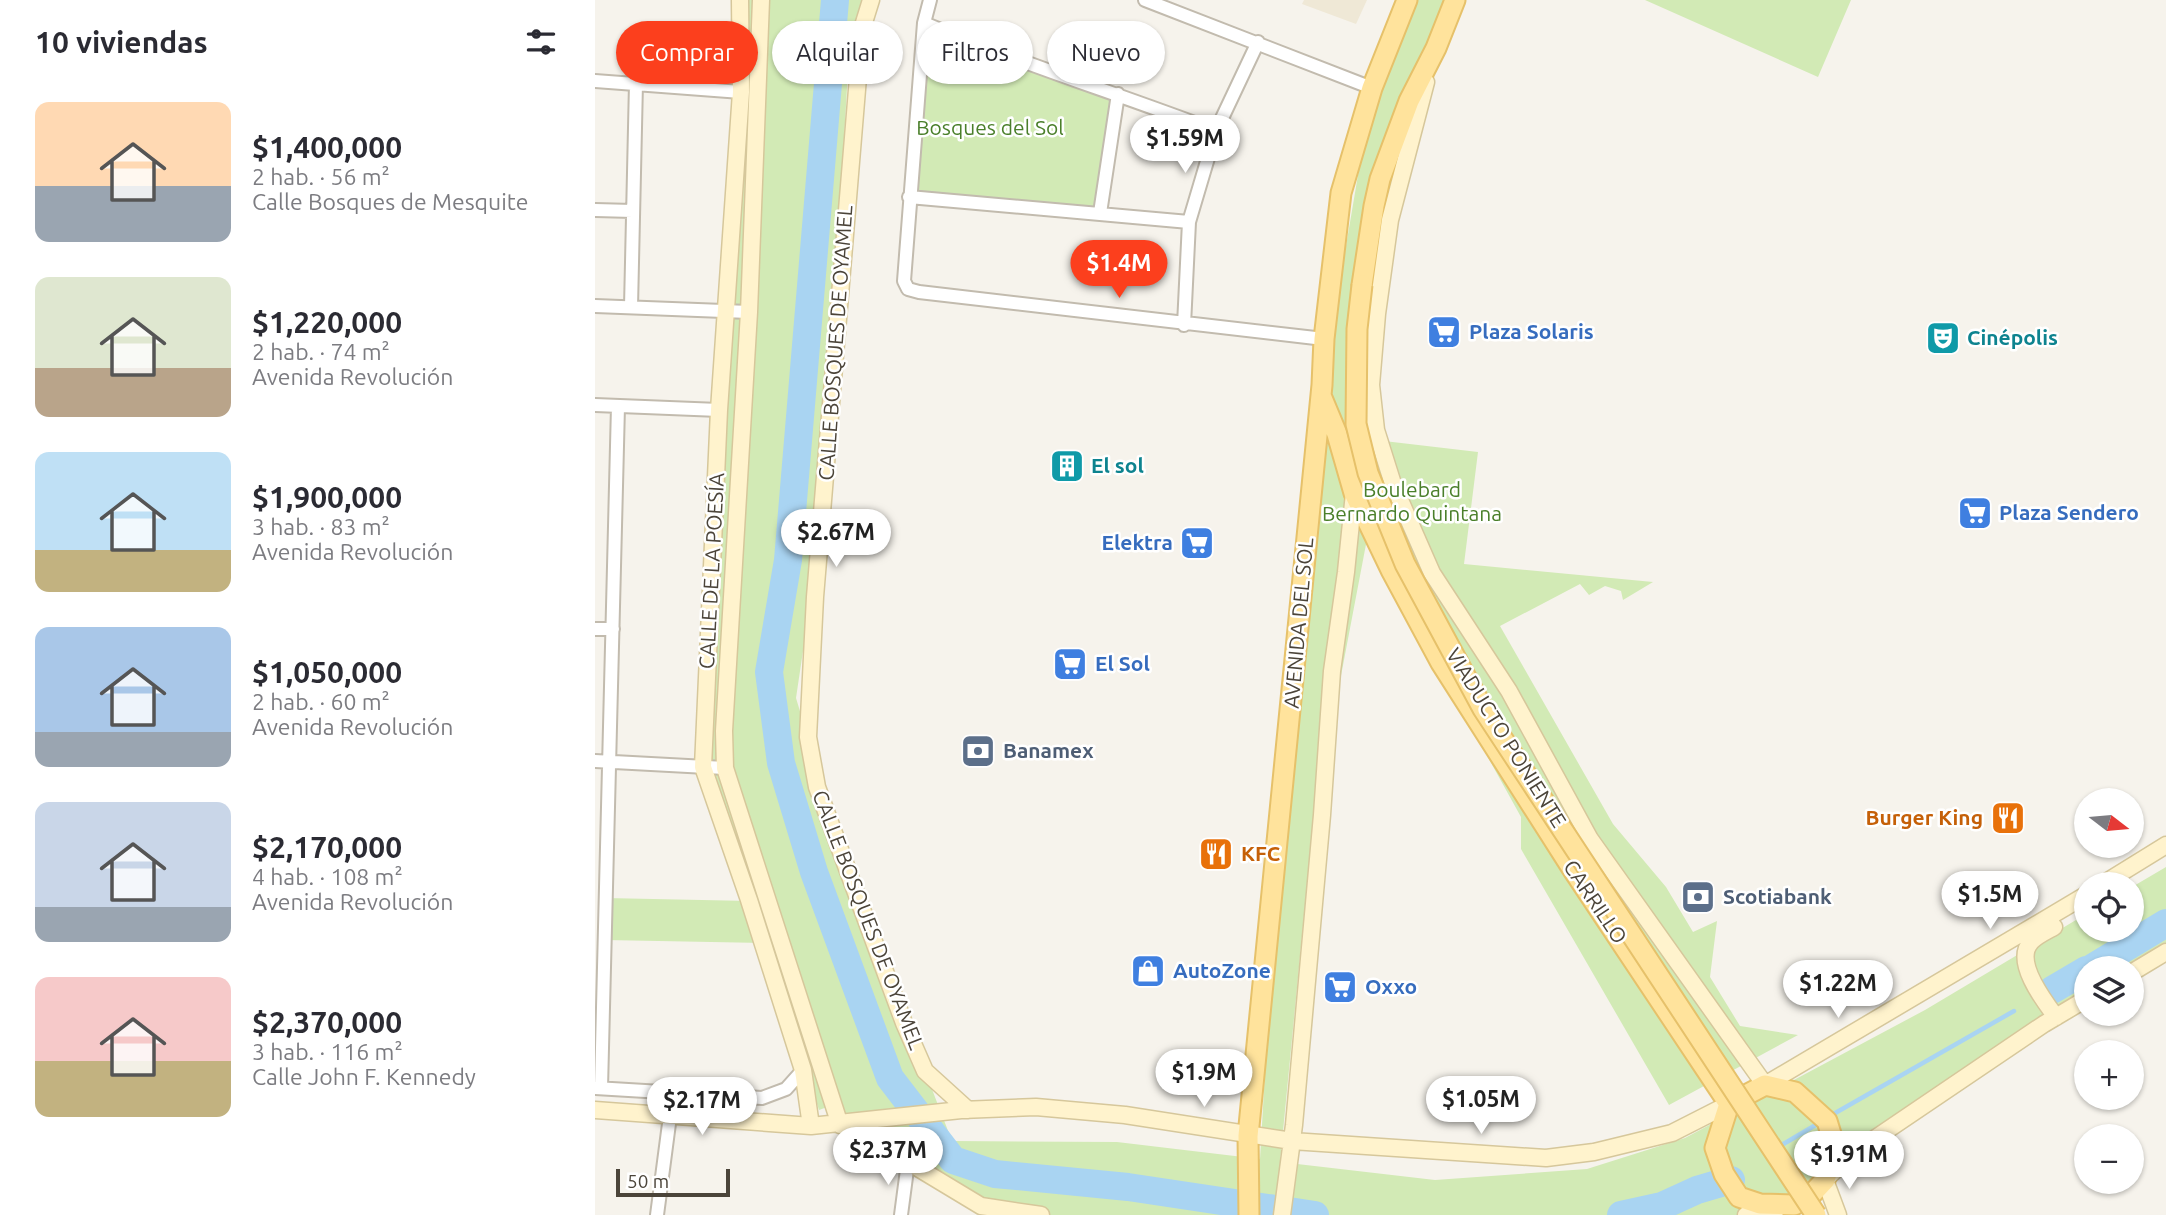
<!DOCTYPE html>
<html lang="es">
<meta charset="utf-8">
<style>
body{margin:0;font-family:Ubuntu,sans-serif;background:#f2f2f3;color:#2b2b33;height:100vh;display:flex;flex-direction:column;font-size:26px;white-space:nowrap}
*{box-sizing:border-box;margin:0}
p{font-size:23px;color:#7c7c81}
.icon{flex:none;width:38px;height:38px;fill:none;stroke:currentColor;stroke-width:2;stroke-linecap:round;stroke-linejoin:round}
.map{position:relative;flex:1;overflow:hidden}
.details{display:flex;flex-direction:column;background:#fff;width:595px}
.details>*{flex:none}
.hud{position:absolute;left:21px;top:21px;width:665px;height:63px;display:flex;gap:14px}
.needle{width:46px;rotate:106deg}
.controls{position:absolute;left:1479px;top:788px;display:grid;gap:14px}
.controls a{display:grid;place-items:center;width:70px;height:70px;border-radius:50%;background:#fff;box-shadow:0 2px 5px #0004;font-size:35px}
.scale{position:absolute;left:21px;bottom:18px;width:114px;box-sizing:border-box;padding-left:7px;border:4px solid #4b4439;border-top:0;font-size:19px;line-height:24px;white-space:nowrap;color:#4b4439;-webkit-text-stroke:5px #fff;paint-order:stroke}
.price{position:absolute;translate:-50% -60px;padding:0 16px;border-radius:24px;background:#fff;color:#222;font-size:23px;line-height:46px;filter:drop-shadow(0 2px 4px #0008)}
.price::after{content:'';position:absolute;left:50%;top:42px;width:21px;height:16px;margin-left:-10px;background:inherit;clip-path:polygon(0 0,100% 0,50% 100%)}
.price.current{background:#fc3f1d;color:#fff}
ul{padding:0;list-style:none}
li{display:flex;align-items:center;gap:21px;height:175px;padding:0 35px}
li span{display:grid;place-items:center;flex:none;width:196px;height:140px;border-radius:14px;color:#555}
li>.icon{margin-inline-start:auto}
span .icon{width:84px;height:84px;fill:#fffc;stroke-width:1}
li b{font-size:30px}
h2{display:flex;justify-content:space-between;align-items:center;height:84px;padding:0 35px;font-size:30px}
.pill{padding:0 24px;border-radius:32px;background:#fff;box-shadow:0 2px 5px #0004;font-size:24px;line-height:63px}
.pill.current{background:#fc3f1d;color:#fff}
main{display:flex;flex:1;min-height:0}
.map>svg:first-child{display:block}
.education{fill:#efe8d6}
.green{fill:#d2eab5}
.lines{fill:none;stroke-linecap:round;stroke-linejoin:round}
.stream{stroke:#a9d4f2;stroke-width:4.5}
.river{stroke:#a9d4f2;stroke-width:28}
.street-casing{stroke:#c2bbae;stroke-width:16}
.secondary-casing{stroke:#d6c79b;stroke-width:19}
.primary-casing{stroke:#e6c16a;stroke-width:23}
.street{stroke:#fff;stroke-width:12}
.secondary{stroke:#fff3cd;stroke-width:16}
.primary{stroke:#ffe39c;stroke-width:19}
.primary-bridge-casing{stroke:#e6c16a;stroke-width:23;stroke-linecap:butt}
.primary-bridge{stroke:#ffe39c;stroke-width:19}
.labels{text-anchor:middle;stroke-width:5;stroke-linejoin:round;paint-order:stroke}
.park-label{font-size:21px;fill:#4a7f2a;stroke:#fff}
.shop-label{font-size:21px;font-weight:bold;fill:#366cbe;stroke:#fff;text-anchor:start}
.culture-label{font-size:21px;font-weight:bold;fill:#0d838f;stroke:#fff;text-anchor:start}
.street-label{font-size:21px;fill:#4b4439;stroke:#fff}
.service-label{font-size:21px;font-weight:bold;fill:#4e5e75;stroke:#fff;text-anchor:start}
.food-label{font-size:21px;font-weight:bold;fill:#c56008;stroke:#fff;text-anchor:end}
</style>
<main>
<section class="details">
<h2>10 viviendas<svg class="icon" aria-label="filters" viewBox="0 0 24 24"><path d="M4 7h16M4 17h16"/><circle cx="9" cy="7" r="2"/><circle cx="15" cy="17" r="2"/></svg></h2>
<ul>
<li><span style="background:linear-gradient(#ffd9b3 60%,#9aa5b1 0)"><svg class="icon" aria-label="home" viewBox="0 0 24 24"><path d="M3 11l9-7 9 7M6 9v11h12V9"/></svg></span><div><b>$1,400,000</b><p>2 hab. · 56 m²</p><p>Calle Bosques de Mesquite</p></div></li>
<li><span style="background:linear-gradient(#dfe7d0 65%,#b9a48a 0)"><svg class="icon" aria-label="home" viewBox="0 0 24 24"><path d="M3 11l9-7 9 7M6 9v11h12V9"/></svg></span><div><b>$1,220,000</b><p>2 hab. · 74 m²</p><p>Avenida Revolución</p></div></li>
<li><span style="background:linear-gradient(#bfe0f5 70%,#c2b280 0)"><svg class="icon" aria-label="home" viewBox="0 0 24 24"><path d="M3 11l9-7 9 7M6 9v11h12V9"/></svg></span><div><b>$1,900,000</b><p>3 hab. · 83 m²</p><p>Avenida Revolución</p></div></li>
<li><span style="background:linear-gradient(#a9c7e8 75%,#9aa5b1 0)"><svg class="icon" aria-label="home" viewBox="0 0 24 24"><path d="M3 11l9-7 9 7M6 9v11h12V9"/></svg></span><div><b>$1,050,000</b><p>2 hab. · 60 m²</p><p>Avenida Revolución</p></div></li>
<li><span style="background:linear-gradient(#c9d6e8 75%,#9aa5b1 0)"><svg class="icon" aria-label="home" viewBox="0 0 24 24"><path d="M3 11l9-7 9 7M6 9v11h12V9"/></svg></span><div><b>$2,170,000</b><p>4 hab. · 108 m²</p><p>Avenida Revolución</p></div></li>
<li><span style="background:linear-gradient(#f6c9c9 60%,#c2b280 0)"><svg class="icon" aria-label="home" viewBox="0 0 24 24"><path d="M3 11l9-7 9 7M6 9v11h12V9"/></svg></span><div><b>$2,370,000</b><p>3 hab. · 116 m²</p><p>Calle John F. Kennedy</p></div></li>
</ul>
</section>
<div class="map">
<svg width="1571" height="1215" viewBox="0 0 1571 1215">
<rect width="100%" height="100%" fill="#f6f3ec"/>
<path class="education" d="M709,0H772L761,24L707,4Z"/>
<path class="green" d="M152,0H163L126,743L235,1106L224,1110L170,943L10,940V898L155,901L115,767L113,741Z
M167,0H280L253,71L226,530L201,698L254,875L357,1141L522,1142L665,1159L679,918L727,388L774,110L816,0H864L802,144L785,263L783,410L789,441L883,452L869,564L1058,582L1028,600L1026,591L1010,586L994,595L985,584L905,626L1018,824L1071,887L1098,932L1122,921L1115,977L1145,1026L1203,1035L1074,1105L926,849V817L772,539L718,823L685,1162L840,1180L992,1169L1090,1138L1330,1010L1491,914V929H1536L1537,887L1571,867V952L1536,968H1491V1003L1165,1212L1154,1215H445L386,1206L245,1125L137,791L131,691Z
M1050,0H1256L1223,77Z
M329,23L523,94L505,213L314,197Z"/>
<g class="lines">
<path class="stream" d="M1235,1116L1419,1011
M1185,1146L1224,1123"/>
<path class="river" d="M240,0L193,560L174,672L186,763L219,872L295,1078L358,1160L400,1174L533,1187L720,1215
M1497,968L1571,923
M1457,990L1491,970
M1026,1215L1067,1206L1102,1190L1136,1180"/>
<g class="street-casing">
<path id="street" d="M335,0L329,23L309,281L313,289L324,292L729,339
M550,0L777,88
M329,23C424,63 524,94 621,131
M0,81L146,92
M314,197L594,222
M0,210L38,211
M505,213L523,94
M0,306L154,312
M36,307L41,83
M589,325L594,222L621,131L663,42
M0,405L124,410
M0,629H18
M0,761L130,768
M0,1088L167,1098L191,1089L208,1070
M6,1088L23,406
M62,1215L75,1116
M306,1215L313,1162"/>
</g>
<g class="secondary-casing">
<path id="secondary" d="M145,0L146,92L124,410L108,767L154,900L208,1070L216,1126
M166,0L154,312L129,731L130,768L245,1125
M276,0L267,29L220,597L213,737L222,787L309,1023L330,1071L373,1110
M831,82L795,220L782,314L776,385L781,430L798,484L837,573L914,691L995,839L1170,1085L1491,895
M1508,884L1571,845
M1459,927C1452,931 1441,936 1436,942C1418,961 1449,1001 1461,1017
M1536,973L1571,952
M0,1110L216,1126L366,1110L441,1107L530,1115L697,1141L951,1158L999,1152L1077,1133L1134,1104
M247,1125L283,1139L313,1162L386,1206L446,1215
M687,1215L699,1125L727,815L737,671L751,572L759,493
M1151,1215L1183,1208
M1243,1215L1230,1180L1257,1154L1449,1024L1491,999"/>
</g>
<g class="primary-casing">
<path id="primary" d="M767,285L779,206L785,179L814,101L841,48L860,0
M727,398L742,434L759,493L796,570L846,663L978,870L1134,1104
M1170,1085L1200,1092L1232,1121L1240,1147L1230,1180L1214,1197L1199,1205L1165,1204L1144,1197L1129,1174L1120,1148L1134,1104Z
M654,1215L653,1136L727,385L729,339L746,193L777,88L812,0"/>
</g>
<use href="#street" class="street"/>
<use href="#secondary" class="secondary"/>
<use href="#primary" class="primary"/>
<g class="primary-bridge-casing">
<path id="primary-bridge" d="M767,285L762,329L761,424L773,473L810,564L888,709L1221,1215"/>
</g>
<use href="#primary-bridge" class="primary-bridge"/>
</g>
<defs>
<g id="supermarket-square" transform="scale(1.75)"><rect x="-9" y="-9" width="18" height="18" rx="4" fill="#3f7fe0" stroke="#fff"/><path d="M-6-5.5h2.5l.6 2H6L4.5 2H-2.5L-4.4-4H-6ZM-1.5 3.2a1.3 1.3 0 1 0 .1 0ZM3 3.2a1.3 1.3 0 1 0 .1 0Z" fill="#fff"/></g>
<g id="theatre-square" transform="scale(1.75)"><rect x="-9" y="-9" width="18" height="18" rx="4" fill="#0f9aa8" stroke="#fff"/><path d="M-5-5.5Q0-4 5-5.5V0Q5 5 0 6Q-5 5-5 0ZM-3.3-2.5H-1v1.5H-3.3ZM1-2.5H3.3v1.5H1ZM-2.8 1Q0 5.5 2.8 1Z" fill="#fff"/></g>
<g id="building-square" transform="scale(1.75)"><rect x="-9" y="-9" width="18" height="18" rx="4" fill="#0f9aa8" stroke="#fff"/><path d="M-4-6H4V6H1V3H-1V6H-4ZM-2.5-4.3h1.7v1.8h-1.7ZM.8-4.3h1.7v1.8H.8ZM-2.5-1h1.7V.8h-1.7ZM.8-1h1.7V.8H.8Z" fill="#fff"/></g>
<g id="bank-square" transform="scale(1.75)"><rect x="-9" y="-9" width="18" height="18" rx="4" fill="#5c6f8a" stroke="#fff"/><path d="M-6-4H6V4H-6ZM0-2.3a2.3 2.3 0 1 0 0 4.6a2.3 2.3 0 1 0 0-4.6Z" fill="#fff"/></g>
<g id="restaurant-square" transform="scale(1.75)"><rect x="-9" y="-9" width="18" height="18" rx="4" fill="#e8710a" stroke="#fff"/><path d="M-5-6h1v4h1v-4h1v4h1v-4h1v5L-1.5 .5V6h-2V.5L-5-1ZM5-6V6H3V1.5H1.5Q1.5-4 5-6Z" fill="#fff"/></g>
<g id="shop-square" transform="scale(1.75)"><rect x="-9" y="-9" width="18" height="18" rx="4" fill="#3f7fe0" stroke="#fff"/><path d="M-5-2.5h2.3a2.7 3.5 0 0 1 5.4 0H5L5.5 6h-11ZM-1.5-2.5h3a1.5 2.3 0 0 0-3 0Z" fill="#fff"/></g>
</defs>
<g fill-rule="evenodd">
<use href="#supermarket-square" x="849" y="332"/>
<use href="#theatre-square" x="1348" y="338"/>
<use href="#building-square" x="472" y="466"/>
<use href="#supermarket-square" x="1380" y="513"/>
<use href="#supermarket-square" x="602" y="543"/>
<use href="#supermarket-square" x="475" y="664"/>
<use href="#bank-square" x="383" y="751"/>
<use href="#restaurant-square" x="1413" y="818"/>
<use href="#restaurant-square" x="621" y="854"/>
<use href="#bank-square" x="1103" y="897"/>
<use href="#shop-square" x="553" y="971"/>
<use href="#supermarket-square" x="745" y="987"/>
</g>
<g class="labels">
<g class="park-label">
<text x="395" y="135">Bosques del Sol</text>
<text x="817" y="497">Boulebard<tspan x="817" dy="24">Bernardo Quintana</tspan></text>
</g>
<g class="shop-label">
<text x="874" y="339">Plaza Solaris</text>
<text x="1404" y="520">Plaza Sendero</text>
<text x="578" y="550" text-anchor="end">Elektra</text>
<text x="500" y="671">El Sol</text>
<text x="578" y="978">AutoZone</text>
<text x="770" y="994">Oxxo</text>
</g>
<g class="culture-label">
<text x="1372" y="345">Cinépolis</text>
<text x="496" y="473">El sol</text>
</g>
<g class="street-label">
<text transform="translate(241 343) rotate(-86)" y="7">CALLE BOSQUES DE OYAMEL</text>
<text transform="translate(117 571) rotate(-87)" y="7">CALLE DE LA POESÍA</text>
<text transform="translate(704 623) rotate(-85)" y="7">AVENIDA DEL SOL</text>
<text transform="translate(911 738) rotate(58)" y="7">VIADUCTO PONIENTE</text>
<text transform="translate(1000 902) rotate(56)" y="7">CARRILLO</text>
<text transform="translate(273 920) rotate(69)" y="7">CALLE BOSQUES DE OYAMEL</text>
</g>
<g class="service-label">
<text x="408" y="758">Banamex</text>
<text x="1128" y="904">Scotiabank</text>
</g>
<g class="food-label">
<text x="1388" y="825">Burger King</text>
<text x="646" y="861" text-anchor="start">KFC</text>
</g>
</g>
</svg>
<div class="controls">
<a><svg class="needle" viewBox="-14 -14 28 28"><path d="M0-13l5 13h-10z" fill="#e53935"/><path d="M0 13l5-13h-10z" fill="#7c7c81"/></svg></a>
<a><svg class="icon" aria-label="locate" viewBox="0 0 24 24"><circle cx="12" cy="12" r="6"/><path d="M12 2v4M12 18v4M2 12h4M18 12h4"/></svg></a>
<a><svg class="icon" aria-label="layers" viewBox="0 0 24 24"><path d="M12 4l9 5-9 5-9-5zM3 14l9 5 9-5"/></svg></a>
<a>+</a>
<a>−</a>
</div>
<div class="scale">50 m</div>
<b class="price" style="left:590px;top:175px">$1.59M</b>
<b class="price current" style="left:524px;top:300px">$1.4M</b>
<b class="price" style="left:241px;top:569px">$2.67M</b>
<b class="price" style="left:1395px;top:931px">$1.5M</b>
<b class="price" style="left:1243px;top:1020px">$1.22M</b>
<b class="price" style="left:609px;top:1109px">$1.9M</b>
<b class="price" style="left:886px;top:1136px">$1.05M</b>
<b class="price" style="left:107px;top:1137px">$2.17M</b>
<b class="price" style="left:293px;top:1187px">$2.37M</b>
<b class="price" style="left:1254px;top:1191px">$1.91M</b>
<div class="hud">
<a class="pill current">Comprar</a>
<a class="pill">Alquilar</a>
<a class="pill">Filtros</a>
<a class="pill">Nuevo</a>
</div>
</div>
</main>
